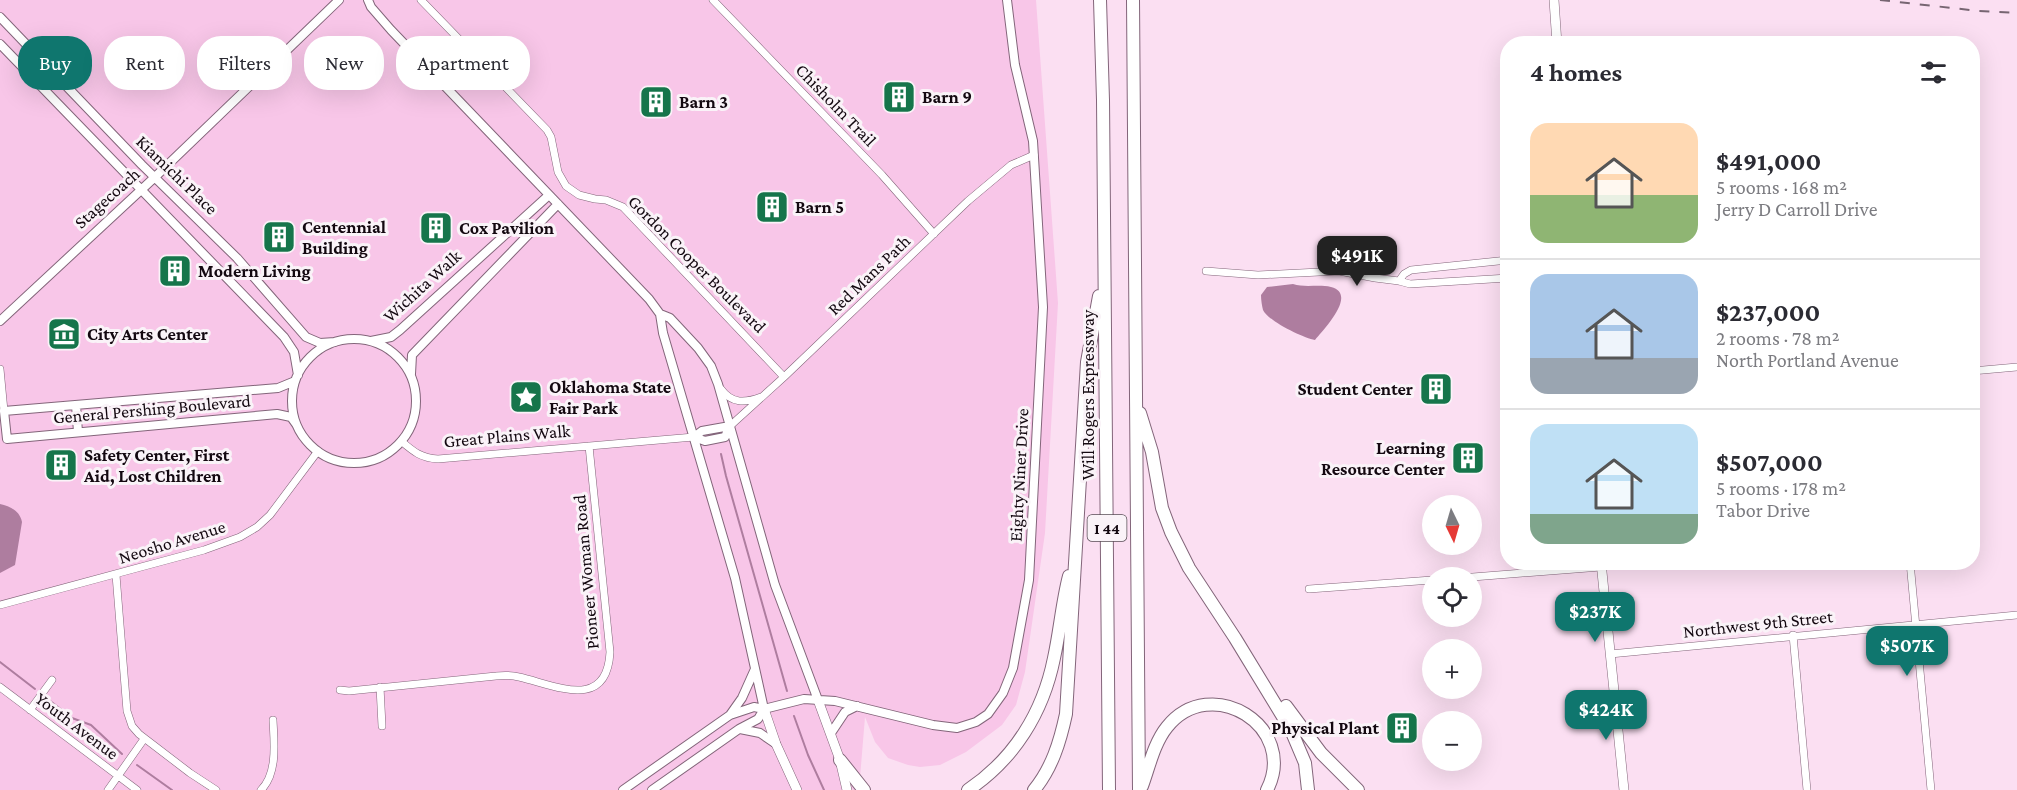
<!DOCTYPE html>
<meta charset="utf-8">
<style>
body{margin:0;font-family:"Crimson Pro",serif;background:#f2f2f3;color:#2b2b33;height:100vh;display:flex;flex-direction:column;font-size:22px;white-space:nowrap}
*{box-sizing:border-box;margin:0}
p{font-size:20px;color:#7c7c81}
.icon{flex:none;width:33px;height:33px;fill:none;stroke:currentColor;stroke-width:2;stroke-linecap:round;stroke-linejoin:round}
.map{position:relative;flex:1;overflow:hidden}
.side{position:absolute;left:1500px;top:36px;width:480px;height:534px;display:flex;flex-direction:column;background:#fff;border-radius:24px;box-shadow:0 6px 24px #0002}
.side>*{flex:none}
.banner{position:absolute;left:18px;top:36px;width:570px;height:54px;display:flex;gap:12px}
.needle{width:39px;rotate:175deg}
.tools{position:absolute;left:1422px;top:495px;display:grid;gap:12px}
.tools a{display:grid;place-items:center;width:60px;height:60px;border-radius:50%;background:#fff;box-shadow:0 6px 24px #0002;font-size:30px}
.price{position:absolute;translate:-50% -51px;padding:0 14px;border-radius:12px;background:#0f766e;color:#fff;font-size:20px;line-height:39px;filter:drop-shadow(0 2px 3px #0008)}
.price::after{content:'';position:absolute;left:50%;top:36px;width:18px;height:14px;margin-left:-9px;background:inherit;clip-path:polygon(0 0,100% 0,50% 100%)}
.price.active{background:#222;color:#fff}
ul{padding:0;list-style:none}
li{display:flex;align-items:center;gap:18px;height:150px;padding:0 30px}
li+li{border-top:2px solid #e1e1e2}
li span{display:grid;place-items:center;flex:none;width:168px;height:120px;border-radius:18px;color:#555}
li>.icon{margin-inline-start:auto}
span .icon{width:72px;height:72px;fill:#fffc;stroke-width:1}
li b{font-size:26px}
h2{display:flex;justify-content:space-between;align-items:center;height:72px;padding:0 30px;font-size:26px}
.chip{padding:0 21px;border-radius:24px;background:#fff;box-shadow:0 6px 24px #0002;font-size:21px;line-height:54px}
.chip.active{background:#0f766e;color:#fff}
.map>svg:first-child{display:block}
.green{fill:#f8c6e8}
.water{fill:#ae7d9f}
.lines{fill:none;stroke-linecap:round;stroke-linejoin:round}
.stream{stroke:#ae7d9f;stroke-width:2}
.minor-casing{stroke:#83657a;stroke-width:8}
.tertiary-casing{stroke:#83657a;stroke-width:10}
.secondary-casing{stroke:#83657a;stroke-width:10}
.motorway-casing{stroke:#83657a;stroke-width:14}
.minor{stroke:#fff;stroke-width:7}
.tertiary{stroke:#fff;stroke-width:8}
.secondary{stroke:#fff;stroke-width:9}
.motorway{stroke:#fff;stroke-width:12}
.rail{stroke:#776572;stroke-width:2;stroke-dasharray:10 10;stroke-linecap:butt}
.labels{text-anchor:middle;stroke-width:6;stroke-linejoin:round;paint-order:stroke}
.shield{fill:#faf3f8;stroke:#584e56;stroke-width:1.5}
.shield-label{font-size:16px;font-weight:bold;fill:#130810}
.poi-label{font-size:18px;font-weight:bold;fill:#130810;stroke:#faf3f8;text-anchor:start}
.street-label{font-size:18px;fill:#130810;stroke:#faf3f8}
</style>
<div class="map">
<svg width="2017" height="790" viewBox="0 0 2017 790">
<rect width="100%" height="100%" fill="#fbdff2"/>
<path class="green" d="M0,0H1036L1058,303L1045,533L1025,672L1016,705L1002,725L966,752L940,765L920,767L908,765L888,758L875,742L865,717L859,790H0Z"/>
<path class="water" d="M1293,284C1305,288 1319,284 1331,287C1358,294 1324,329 1315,340C1303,338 1268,321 1263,310C1262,306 1261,300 1261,295L1267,287Z
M0,504C10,506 20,511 22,522L15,565L0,573Z"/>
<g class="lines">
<path class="stream" d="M721,454L726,476L787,691
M0,662L35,689
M49,700L72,718L91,725L122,754
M794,716L808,755L824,790
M137,765L172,790"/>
<g class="minor-casing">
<path id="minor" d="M421,0L547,130L551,137L558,172L566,186L579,195L595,199L606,200L623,207L784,377
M713,0L882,175L934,234
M1206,271L1258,275L1339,271L1375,278L1399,281L1410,284L1508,278
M1399,281L1404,274L1411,270L1508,260
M0,369L4,411
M1972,371L2017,367
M721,389C732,404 745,403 761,397
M730,426L784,377L968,201L1011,165L1034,155
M401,441C414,452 421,458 438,459L694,437
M1910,562L1931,790
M116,575L127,711L132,726L139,734L190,773L216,790
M1460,578L1601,567
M1309,589L1432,580
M0,605L204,550L240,537L257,527L270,515L318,451
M1793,635L1807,790
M1610,654L2017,615
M0,687L137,790
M380,687L382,726
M340,690L349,691L496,676C504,675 511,675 519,677C555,685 607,712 610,652L589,446
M30,710L52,680
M108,790L144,739
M261,790C278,773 274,742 273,720"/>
</g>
<g class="tertiary-casing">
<path id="tertiary" d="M368,0L371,7L391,30L649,299L660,314L670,318L698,348L711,366L718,384L775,585L818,700
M0,17L142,165L237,258L306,337L320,343L335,342
M0,44L284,337L294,352L298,375
M660,314L663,333L735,578L764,709
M0,321L155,177L339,0
M292 401a62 62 0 1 1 124 0a62 62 0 1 1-124 0Z
M371,341L391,337L400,330L549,195
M411,374L412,355L558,204
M295,381L278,388L4,411L7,439L277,414L291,417L296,424
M76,405L78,432
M694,437L705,441L725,437L730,426
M694,437L702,431L730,426
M730,715L742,698L755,669
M740,729L760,733L776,744
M831,733L845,712L857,706
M623,790L730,715L754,707L764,709L804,699L835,701L933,725L957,728L976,722L988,714L1003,693L1013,668L1029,580L1043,307L1033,141L1015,65L1007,0
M652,790L739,729L758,719L764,709"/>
</g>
<g class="secondary-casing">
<path id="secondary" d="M1554,0L1557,44
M1601,562L1624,790
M818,700L840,760L847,790
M764,709L776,744L797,790"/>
</g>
<g class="motorway-casing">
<path id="motorway" d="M1100,0L1103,100L1109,790
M1133,0L1139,790
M1140,413L1152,452L1162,508L1171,532L1189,568L1235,638L1291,730L1305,763L1308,790
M1286,706L1321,753L1358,790
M840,760L864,790
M1142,786C1149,767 1154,743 1167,727C1211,672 1299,727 1267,790
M968,790C1014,759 1043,713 1054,658C1060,631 1062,603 1069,576
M1034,790C1052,768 1060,742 1066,714L1087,362L1099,296"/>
</g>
<use href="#minor" class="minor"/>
<use href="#tertiary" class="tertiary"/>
<use href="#secondary" class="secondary"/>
<use href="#motorway" class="motorway"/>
<path class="rail" d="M1880,0L1979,11L2017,13"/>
</g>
<defs>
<g id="building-square" transform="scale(1.725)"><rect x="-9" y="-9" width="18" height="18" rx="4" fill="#16754b" stroke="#faf3f8"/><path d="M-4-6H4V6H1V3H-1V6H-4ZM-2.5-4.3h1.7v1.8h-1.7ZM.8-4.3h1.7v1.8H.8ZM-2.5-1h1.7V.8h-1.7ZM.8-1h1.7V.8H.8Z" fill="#fff"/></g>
<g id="museum-square" transform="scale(1.725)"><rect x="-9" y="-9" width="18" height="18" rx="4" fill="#16754b" stroke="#faf3f8"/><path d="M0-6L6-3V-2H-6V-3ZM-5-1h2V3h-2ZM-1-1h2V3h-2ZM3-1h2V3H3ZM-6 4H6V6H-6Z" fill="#fff"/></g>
<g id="sight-square" transform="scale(1.725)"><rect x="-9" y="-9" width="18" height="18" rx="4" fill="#16754b" stroke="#faf3f8"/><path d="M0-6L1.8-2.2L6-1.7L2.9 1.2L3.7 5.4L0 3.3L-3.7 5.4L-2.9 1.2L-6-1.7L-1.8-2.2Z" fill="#fff"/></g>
</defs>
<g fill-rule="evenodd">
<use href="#building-square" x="899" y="97"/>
<use href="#building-square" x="656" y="102"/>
<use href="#building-square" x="772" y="207"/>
<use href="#building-square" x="436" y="228"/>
<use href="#building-square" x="279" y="237"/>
<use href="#building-square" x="175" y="271"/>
<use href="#museum-square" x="64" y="334"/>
<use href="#building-square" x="1436" y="389"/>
<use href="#sight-square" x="526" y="397"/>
<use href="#building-square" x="1468" y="458"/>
<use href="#building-square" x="61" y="465"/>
<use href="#building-square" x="1402" y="728"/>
</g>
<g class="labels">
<rect class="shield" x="1087.5" y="515" width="39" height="26" rx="4.5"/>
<g class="shield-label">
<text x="1107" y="534">I 44</text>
</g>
<g class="poi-label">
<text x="922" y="103">Barn 9</text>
<text x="679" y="108">Barn 3</text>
<text x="795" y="213">Barn 5</text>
<text x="302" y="233">Centennial<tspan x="302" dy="21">Building</tspan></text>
<text x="459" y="234">Cox Pavilion</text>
<text x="198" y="277">Modern Living</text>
<text x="87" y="340">City Arts Center</text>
<text x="549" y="393">Oklahoma State<tspan x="549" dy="21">Fair Park</tspan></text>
<text x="1413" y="395" text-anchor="end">Student Center</text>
<text x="1445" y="454" text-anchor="end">Learning<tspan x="1445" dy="21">Resource Center</tspan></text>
<text x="84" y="461">Safety Center, First<tspan x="84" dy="21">Aid, Lost Children</tspan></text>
<text x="1379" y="734" text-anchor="end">Physical Plant</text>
</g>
<g class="street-label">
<text transform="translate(836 105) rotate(46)" y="6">Chisholm Trail</text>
<text transform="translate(177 175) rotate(44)" y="6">Kiamichi Place</text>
<text transform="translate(107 198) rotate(-42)" y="6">Stagecoach</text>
<text transform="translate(697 264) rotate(45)" y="6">Gordon Cooper Boulevard</text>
<text transform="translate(869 275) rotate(-44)" y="6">Red Mans Path</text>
<text transform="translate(422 286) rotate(-42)" y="6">Wichita Walk</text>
<text transform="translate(1088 395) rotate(-90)" y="6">Will Rogers Expressway</text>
<text transform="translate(152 409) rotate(-5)" y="6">General Pershing Boulevard</text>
<text transform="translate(507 436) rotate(-5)" y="6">Great Plains Walk</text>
<text transform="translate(1019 475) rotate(-87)" y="6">Eighty Niner Drive</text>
<text transform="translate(172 542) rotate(-17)" y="6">Neosho Avenue</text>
<text transform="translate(586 572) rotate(-95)" y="6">Pioneer Woman Road</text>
<text transform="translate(1758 624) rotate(-6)" y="6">Northwest 9th Street</text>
<text transform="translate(77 726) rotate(37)" y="6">Youth Avenue</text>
</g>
</g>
</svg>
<div class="tools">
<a><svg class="needle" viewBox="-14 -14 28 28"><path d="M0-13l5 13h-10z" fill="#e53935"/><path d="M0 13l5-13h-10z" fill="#7c7c81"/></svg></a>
<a><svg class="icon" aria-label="locate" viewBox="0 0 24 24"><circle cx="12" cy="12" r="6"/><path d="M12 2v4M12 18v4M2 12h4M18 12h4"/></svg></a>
<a>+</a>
<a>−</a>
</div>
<b class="price active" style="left:1357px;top:287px">$491K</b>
<b class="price" style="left:1595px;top:643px">$237K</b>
<b class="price" style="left:1907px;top:677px">$507K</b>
<b class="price" style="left:1606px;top:741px">$424K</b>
<div class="banner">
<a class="chip active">Buy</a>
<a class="chip">Rent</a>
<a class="chip">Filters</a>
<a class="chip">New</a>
<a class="chip">Apartment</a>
</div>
<section class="side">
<h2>4 homes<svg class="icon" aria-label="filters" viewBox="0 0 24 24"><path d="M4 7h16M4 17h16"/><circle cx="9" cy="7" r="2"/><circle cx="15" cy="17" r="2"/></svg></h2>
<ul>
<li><span style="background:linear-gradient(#ffd9b3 60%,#8fb573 0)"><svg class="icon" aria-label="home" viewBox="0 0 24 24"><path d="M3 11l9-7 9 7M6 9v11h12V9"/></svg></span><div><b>$491,000</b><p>5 rooms · 168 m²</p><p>Jerry D Carroll Drive</p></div></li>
<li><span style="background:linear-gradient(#a9c7e8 70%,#9aa5b1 0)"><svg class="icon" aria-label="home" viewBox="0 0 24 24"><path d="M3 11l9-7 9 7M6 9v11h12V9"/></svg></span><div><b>$237,000</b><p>2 rooms · 78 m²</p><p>North Portland Avenue</p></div></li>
<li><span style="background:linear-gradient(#bfe0f5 75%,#7fa58c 0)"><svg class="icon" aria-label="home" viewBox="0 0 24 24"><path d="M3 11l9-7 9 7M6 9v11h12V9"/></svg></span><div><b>$507,000</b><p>5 rooms · 178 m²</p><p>Tabor Drive</p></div></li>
</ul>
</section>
</div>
